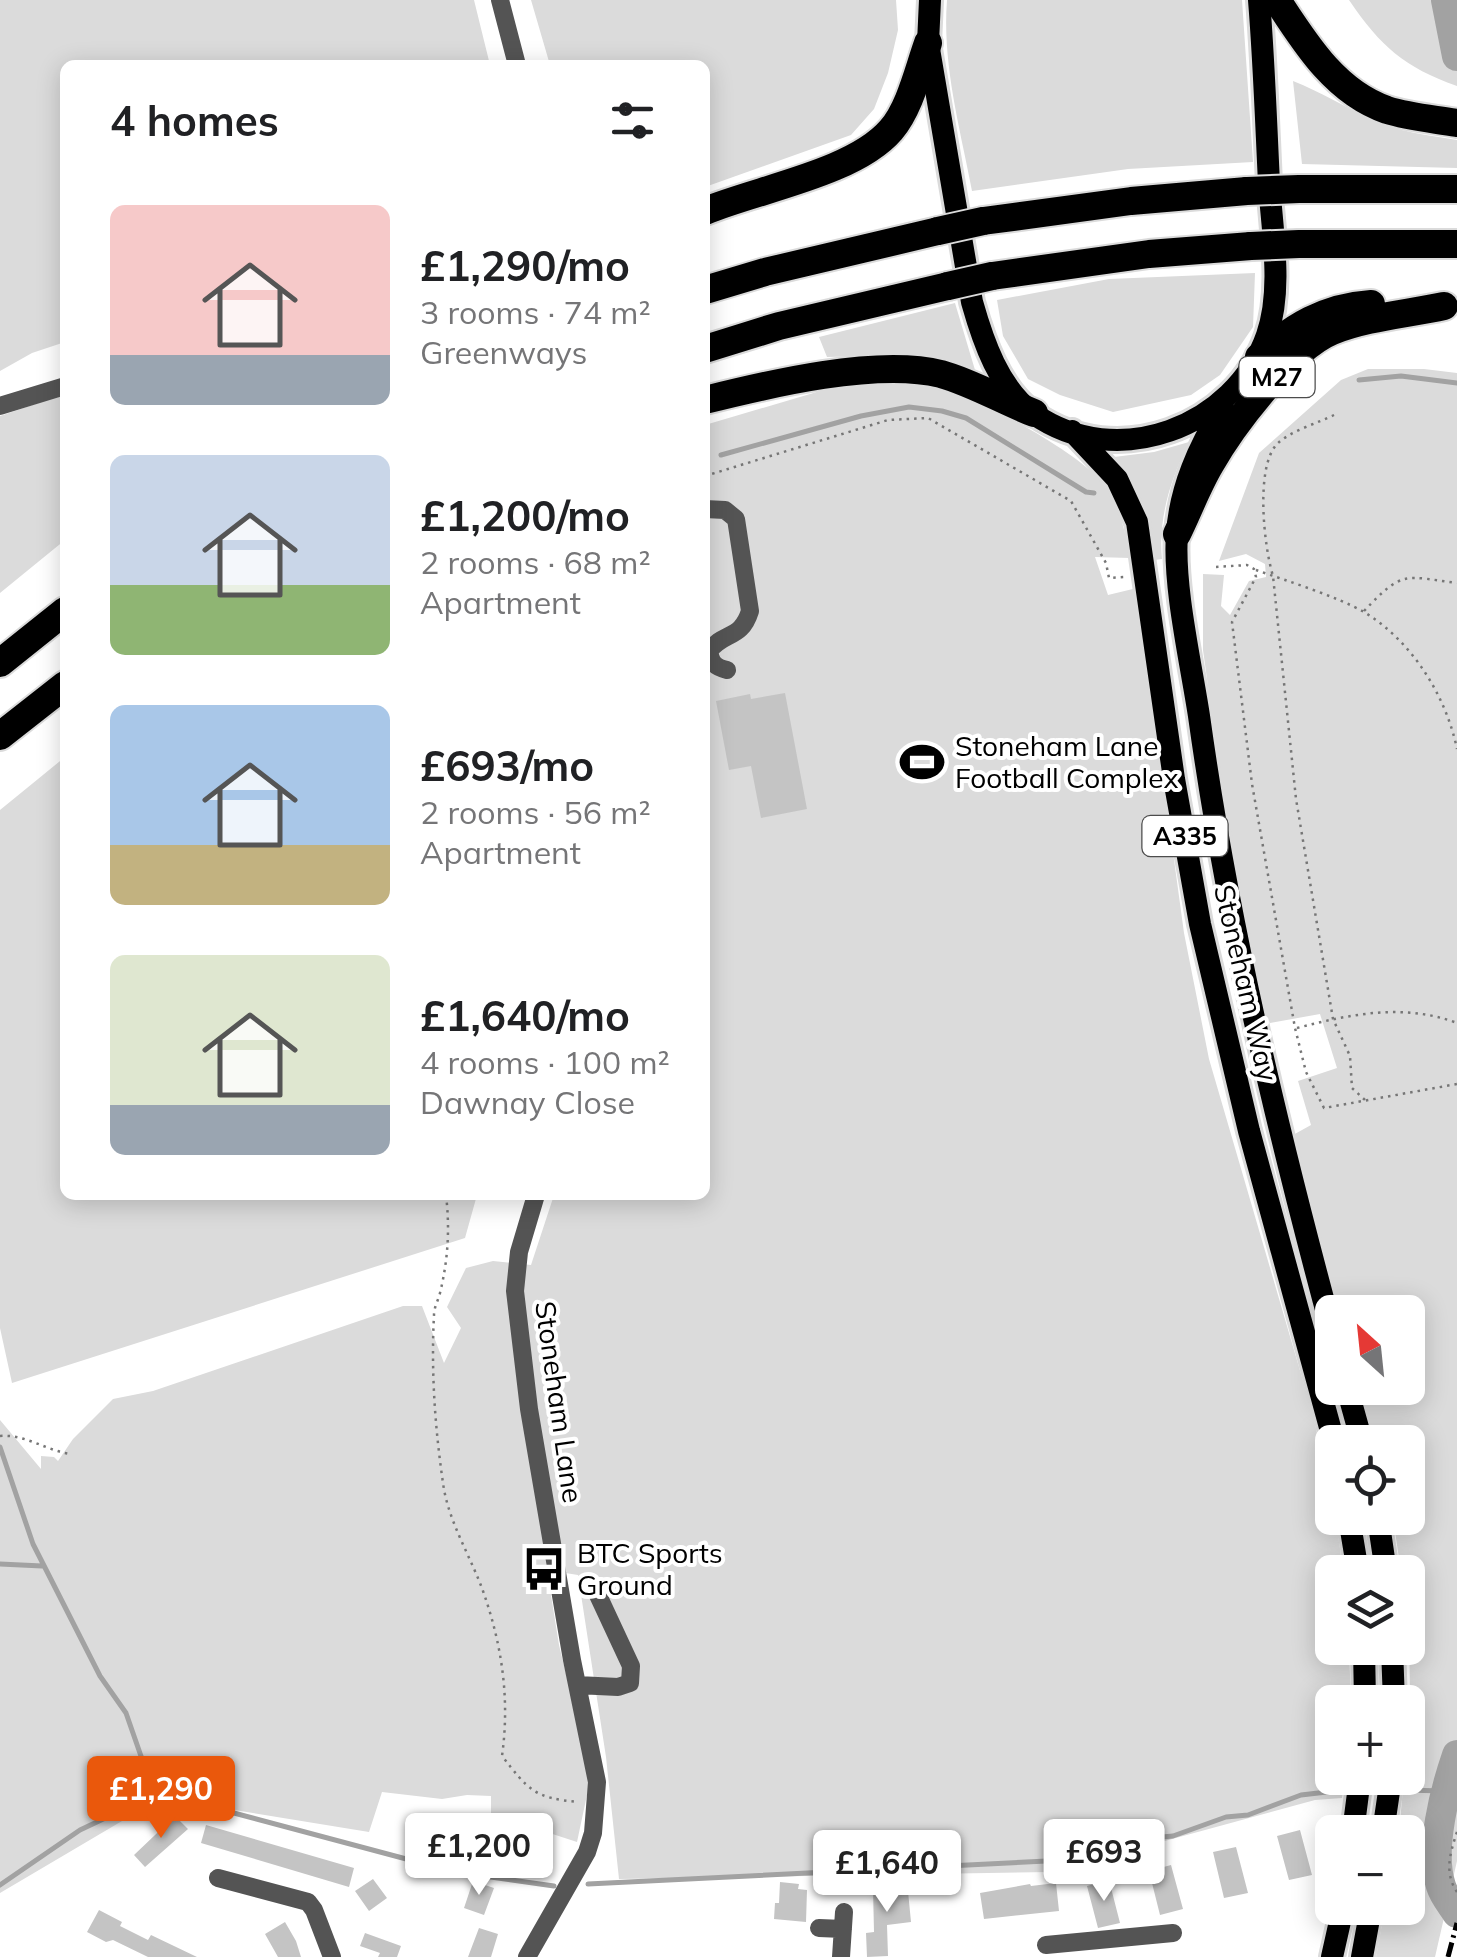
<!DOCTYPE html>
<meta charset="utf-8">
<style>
body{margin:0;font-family:Mulish,sans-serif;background:#f6f6f6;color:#202124;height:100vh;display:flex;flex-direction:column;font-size:38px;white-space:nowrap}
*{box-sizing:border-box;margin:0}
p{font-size:32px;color:#757577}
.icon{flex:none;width:55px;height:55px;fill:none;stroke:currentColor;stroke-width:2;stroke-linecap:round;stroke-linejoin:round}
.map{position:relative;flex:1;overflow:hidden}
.details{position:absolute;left:60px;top:60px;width:650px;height:1140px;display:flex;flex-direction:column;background:#fff;border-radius:15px;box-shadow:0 5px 25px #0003}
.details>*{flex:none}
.needle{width:65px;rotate:333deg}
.tools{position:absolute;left:1315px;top:1295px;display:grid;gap:20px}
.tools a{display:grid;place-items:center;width:110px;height:110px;border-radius:15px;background:#fff;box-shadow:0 5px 25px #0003;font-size:50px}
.price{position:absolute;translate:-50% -85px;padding:0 22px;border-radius:10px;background:#fff;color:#222;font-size:32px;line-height:65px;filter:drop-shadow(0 2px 5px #0008)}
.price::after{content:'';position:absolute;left:50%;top:60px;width:30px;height:22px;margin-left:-15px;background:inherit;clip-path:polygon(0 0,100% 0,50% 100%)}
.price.current{background:#ea580c;color:#fff}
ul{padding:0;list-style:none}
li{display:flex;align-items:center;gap:30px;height:250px;padding:0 50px}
li span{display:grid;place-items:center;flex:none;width:280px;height:200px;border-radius:15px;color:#555}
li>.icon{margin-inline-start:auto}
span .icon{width:120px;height:120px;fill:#fffc;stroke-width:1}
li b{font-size:42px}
h2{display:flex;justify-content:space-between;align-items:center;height:120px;padding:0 50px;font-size:42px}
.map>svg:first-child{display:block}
.green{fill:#dbdbdb}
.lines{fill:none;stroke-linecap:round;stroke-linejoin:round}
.stream{stroke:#a2a2a2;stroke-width:5}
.river{stroke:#a2a2a2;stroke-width:30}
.building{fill:#c4c4c4}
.major-casing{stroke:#dbdbdb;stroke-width:28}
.highway-casing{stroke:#dbdbdb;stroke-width:32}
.path{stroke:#767676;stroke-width:2.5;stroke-dasharray:2.5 5;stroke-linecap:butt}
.minor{stroke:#545454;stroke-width:18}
.major{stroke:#000;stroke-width:22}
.highway{stroke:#000;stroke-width:28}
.rail{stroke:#000;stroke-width:5;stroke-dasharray:15 5 2.5 5;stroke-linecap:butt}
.highway-bridge-casing{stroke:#dbdbdb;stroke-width:32;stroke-linecap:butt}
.highway-bridge{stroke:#000;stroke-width:28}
.labels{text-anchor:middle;stroke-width:8;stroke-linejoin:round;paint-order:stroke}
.shield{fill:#fff;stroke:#4c4c4c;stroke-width:2.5}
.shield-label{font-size:25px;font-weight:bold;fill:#000}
.poi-label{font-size:28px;fill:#000;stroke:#fff;text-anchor:start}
.street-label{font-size:28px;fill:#000;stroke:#fff}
</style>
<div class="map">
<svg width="1457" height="1957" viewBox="0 0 1457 1957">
<rect width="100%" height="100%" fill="#fff"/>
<path class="green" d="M0,0H474L490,65H65V342L32,353L0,371Z
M531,0H896L898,30L888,73L874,109L851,135L705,187V65H550Z
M947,0H1242L1253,162L1128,169L972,191C960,128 942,64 947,0Z
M1349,0H1457V86C1404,67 1381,47 1349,0Z
M1293,81C1321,92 1345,107 1372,120C1398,132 1429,135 1457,140V168L1302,164Z
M1255,273L1253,327L1220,375L1191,395L1113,412L1060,395L1028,379L1003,336L997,300L1109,279Z
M955,303L975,370L912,355L827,357L819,337Z
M1368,369H1424L1457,373V1861L1435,1957H1376L1385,1908H1408V1832H1399L1404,1778H1408L1410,1692L1408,1572H1401L1393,1518H1408V1442H1373L1359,1388H1408V1312H1339L1293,1135L1311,1125L1298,1081L1337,1068L1320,1014L1270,1023L1264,1012L1223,795L1203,650V574L1224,575L1221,606L1230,615L1249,581L1266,577L1265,564L1246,554L1219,561L1259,453L1341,380Z
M881,383C896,383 912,382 927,384C965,389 1076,451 1100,480C1119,502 1125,530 1130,558L1095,557L1108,595L1137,588L1184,933L1209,1059L1313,1415L1332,1502V1518H1336L1343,1572H1332V1648H1349L1351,1702H1332V1778H1345L1342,1798L1315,1800L1051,1872L619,1879L606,1757L578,1575L547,1570L559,1645L591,1776L577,1842L491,1814V1796L467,1795L442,1799L382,1792L369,1832L161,1798L0,1893V1420L41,1469V1456L54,1457L58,1461L73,1439L113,1399L153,1391L403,1306H422L444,1363L461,1328L447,1307L466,1268L493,1261L531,1265L554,1195H705V425L837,386Z
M65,394V540L0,593V416Z
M1189,442C1171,479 1158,517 1162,559L1155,560C1149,515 1140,494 1114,457L1154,452Z
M65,757V1195H477L465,1238L12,1383L0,1328V810Z"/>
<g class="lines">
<path class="stream" d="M1359,380L1401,376L1457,383
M721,455L861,416L909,407L942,411L966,418L1086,492L1094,493
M0,1447L33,1544L100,1676L126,1713L142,1759L154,1776L171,1784L185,1800L455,1872L554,1886
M0,1564L42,1566
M1404,1790L1444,1791
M588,1884L1067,1860L1118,1841L1173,1836L1226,1817L1248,1815L1301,1795L1344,1790
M0,1885L80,1830L173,1786"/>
<path class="river" d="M1446,0L1457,56
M1457,1755C1445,1790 1429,1850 1441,1886C1444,1896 1452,1905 1457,1913"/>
</g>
<path class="building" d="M785,693L807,809L761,818L751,766L729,770L716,701L750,694L751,699Z
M175,1816L188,1829L145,1867L134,1855Z
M446,1820L480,1827L473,1861L428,1852L427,1857L413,1854L417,1832L442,1837Z
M206,1825L354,1868L349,1887L201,1843Z
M1300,1830L1312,1875L1289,1880L1277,1836Z
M1236,1847L1248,1893L1224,1898L1213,1852Z
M1171,1865L1183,1909L1160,1915L1149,1871Z
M373,1879L387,1898L369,1911L355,1891Z
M1109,1880L1120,1923L1098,1928L1087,1886Z
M473,1881L494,1888L484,1915L464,1908Z
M907,1881L911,1922L887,1925L888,1956L867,1957L866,1933L874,1932L873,1888L879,1887V1883Z
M780,1882L799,1884L798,1889L807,1890L806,1922L774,1919L775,1903H779Z
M1056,1883L1059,1911L984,1919L980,1893L1030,1884L1031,1886Z
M99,1910L122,1922L120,1926L148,1940L151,1935L197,1957H148L113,1940L106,1942L87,1932Z
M285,1922L296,1941L301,1957H278L265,1934Z
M479,1928L498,1934L491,1957H468Z
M365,1933L401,1946L397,1957H378L380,1953L360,1946Z"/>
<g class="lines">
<g class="major-casing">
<path id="major" d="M930,0L928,43L972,302C983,341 999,389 1034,414C1117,472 1235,427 1267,335C1283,289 1272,231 1269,183C1266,122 1264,61 1259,0
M1223,407C1199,447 1180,487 1177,534C1173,586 1191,663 1199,716C1228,925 1277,1128 1332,1332
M1072,431L1117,479L1137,522L1174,779L1200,924L1249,1131L1334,1442
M1347,1388L1362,1442
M1349,1518L1358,1572
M1378,1518L1386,1572
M1364,1648L1365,1702
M1392,1648L1394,1702
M1353,1832L1360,1778
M1383,1832L1391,1778
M1332,1957L1343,1908
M1362,1957L1371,1908"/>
</g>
<g class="highway-casing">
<path id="highway" d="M1277,0C1305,43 1335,92 1387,110C1409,117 1434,119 1457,123
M1299,189H1457
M705,211C758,189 854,173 891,130C910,108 918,71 928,43
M983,221L1131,201L1247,191
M1299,244H1457
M992,276L1149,254L1251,246
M705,290L765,272L938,231
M705,349L779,326L948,286
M1259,357C1292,327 1325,307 1371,304
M705,400C769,384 877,358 941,374C973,383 1003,401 1034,413
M1177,534C1188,512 1197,487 1210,465C1232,426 1291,348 1332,331C1367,317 1407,314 1444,306
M0,663L65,611
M0,736L65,685"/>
</g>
<path class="path" d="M1334,415C1318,423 1290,431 1277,444C1255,467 1264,547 1273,576L1296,799L1333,1019L1350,1056L1352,1088L1365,1100
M705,476L888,420L928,418L1071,501L1106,563L1109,578L1124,577
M1216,567L1247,565L1254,569L1256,577L1232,622L1252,784L1295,1028L1306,1072L1324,1108L1457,1084
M1256,570C1287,581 1336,596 1364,612C1412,641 1446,696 1457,749
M1364,611C1403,570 1403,576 1457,583
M1297,1028C1351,1014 1404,1003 1457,1023
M446,1195C450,1229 448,1260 440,1293C438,1301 434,1307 434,1315C431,1371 435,1428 443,1483C448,1521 470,1555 483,1591C502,1645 510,1699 502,1756C528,1789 533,1798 578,1802
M0,1436C25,1434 45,1450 70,1454
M1457,1832C1450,1853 1444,1873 1457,1892"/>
<path class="minor" d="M500,0L517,65
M0,406L65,386
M705,509L725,510L736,519L750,611C741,640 724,631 709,651C711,663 715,667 727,670
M577,1685L618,1687L630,1683L631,1666L597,1593
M218,1878L308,1902L314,1910L332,1957
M819,1928L843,1929
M1046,1945L1173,1933
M527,1957L587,1852L593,1833L597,1782L572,1660L529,1409L515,1291L519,1252L536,1195
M841,1957L844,1912"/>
<use href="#major" class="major"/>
<use href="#highway" class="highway"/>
<path class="rail" d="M1448,1957L1457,1923"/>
<g class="highway-bridge-casing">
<path id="highway-bridge" d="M1247,191L1299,189
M938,231L983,221
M1251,246L1299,244
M948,286L992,276"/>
</g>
<use href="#highway-bridge" class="highway-bridge"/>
</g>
<defs>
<g id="stadium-bare" transform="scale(3.45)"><path d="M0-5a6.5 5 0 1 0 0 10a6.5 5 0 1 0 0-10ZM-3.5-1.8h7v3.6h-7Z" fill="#000" stroke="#fff" stroke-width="2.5" paint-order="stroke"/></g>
<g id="bus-bare" transform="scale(3.45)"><path d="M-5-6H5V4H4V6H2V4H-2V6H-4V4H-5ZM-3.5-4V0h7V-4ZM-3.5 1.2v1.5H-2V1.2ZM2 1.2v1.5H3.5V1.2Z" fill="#000" stroke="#fff" stroke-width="2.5" paint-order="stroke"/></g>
</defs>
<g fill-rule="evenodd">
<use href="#stadium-bare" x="922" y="762"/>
<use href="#bus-bare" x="544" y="1569"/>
</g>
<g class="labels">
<g class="shield">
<rect x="1239.5" y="357" width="75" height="40" rx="8"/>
<rect x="1142.5" y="816" width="85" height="40" rx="8"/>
</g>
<g class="shield-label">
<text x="1277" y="386">M27</text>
<text x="1185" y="845">A335</text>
</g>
<g class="poi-label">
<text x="955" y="756">Stoneham Lane<tspan x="955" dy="32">Football Complex</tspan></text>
<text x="577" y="1563">BTC Sports<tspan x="577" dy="32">Ground</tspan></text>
</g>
<g class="street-label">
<text transform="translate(1246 983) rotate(77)" y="10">Stoneham Way</text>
<text transform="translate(559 1402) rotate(82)" y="10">Stoneham Lane</text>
</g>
</g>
</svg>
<div class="tools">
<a><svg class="needle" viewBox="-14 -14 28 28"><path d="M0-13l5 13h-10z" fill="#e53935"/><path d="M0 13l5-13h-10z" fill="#757577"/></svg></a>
<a><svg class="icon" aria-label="locate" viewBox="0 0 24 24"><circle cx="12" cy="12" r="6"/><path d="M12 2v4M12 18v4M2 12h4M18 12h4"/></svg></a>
<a><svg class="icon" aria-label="layers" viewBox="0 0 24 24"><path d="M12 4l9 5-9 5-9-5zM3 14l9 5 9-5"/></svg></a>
<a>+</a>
<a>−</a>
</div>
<b class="price current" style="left:161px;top:1841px">£1,290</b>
<b class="price" style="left:479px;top:1898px">£1,200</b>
<b class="price" style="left:1104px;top:1904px">£693</b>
<b class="price" style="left:887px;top:1915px">£1,640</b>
<section class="details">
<h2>4 homes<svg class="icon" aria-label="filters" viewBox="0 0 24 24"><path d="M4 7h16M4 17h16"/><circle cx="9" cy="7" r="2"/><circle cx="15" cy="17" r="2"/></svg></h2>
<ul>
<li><span style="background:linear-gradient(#f6c9c9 75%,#9aa5b1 0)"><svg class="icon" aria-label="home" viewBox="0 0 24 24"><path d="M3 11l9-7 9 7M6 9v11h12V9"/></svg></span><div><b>£1,290/mo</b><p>3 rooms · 74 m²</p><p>Greenways</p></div></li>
<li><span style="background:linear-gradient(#c9d6e8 65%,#8fb573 0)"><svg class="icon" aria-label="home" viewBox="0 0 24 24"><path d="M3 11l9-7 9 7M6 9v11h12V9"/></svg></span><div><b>£1,200/mo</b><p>2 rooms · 68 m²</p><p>Apartment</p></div></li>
<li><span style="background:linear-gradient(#a9c7e8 70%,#c2b280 0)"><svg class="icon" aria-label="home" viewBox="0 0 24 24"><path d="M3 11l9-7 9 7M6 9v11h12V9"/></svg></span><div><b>£693/mo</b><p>2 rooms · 56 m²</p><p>Apartment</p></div></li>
<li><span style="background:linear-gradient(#dfe7d0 75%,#9aa5b1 0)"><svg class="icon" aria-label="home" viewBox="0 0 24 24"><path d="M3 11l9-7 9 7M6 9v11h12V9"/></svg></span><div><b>£1,640/mo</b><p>4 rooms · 100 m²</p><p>Dawnay Close</p></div></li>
</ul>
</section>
</div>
